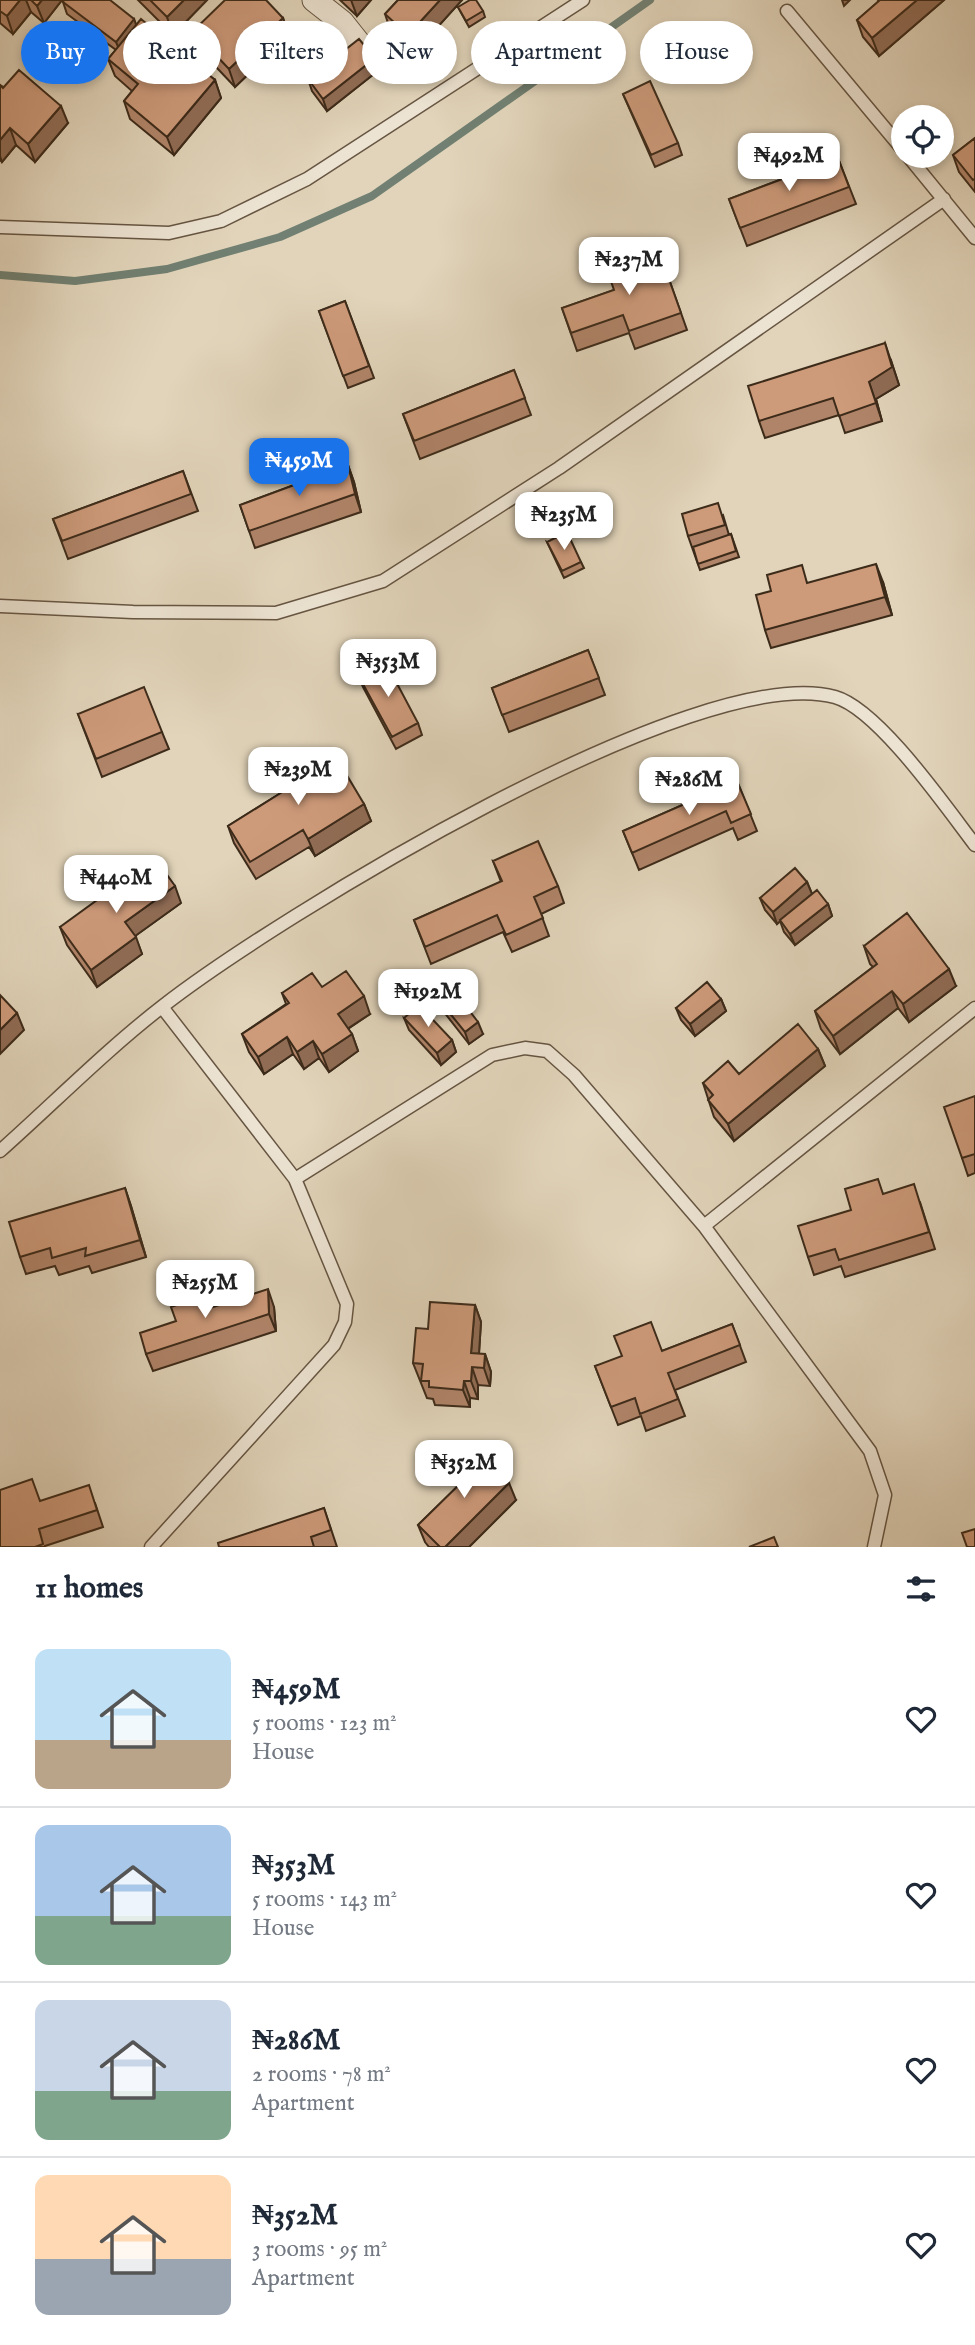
<!DOCTYPE html>
<meta charset="utf-8">
<style>
body{margin:0;font-family:"IM FELL English",serif;background:#f2f2f3;color:#1f2937;height:100vh;display:flex;flex-direction:column;font-size:26px;white-space:nowrap}
*{box-sizing:border-box;margin:0}
p{font-size:23px;color:#747a83}
.icon{flex:none;width:38px;height:38px;fill:none;stroke:currentColor;stroke-width:2;stroke-linecap:round;stroke-linejoin:round}
.map{position:relative;height:1547px;overflow:hidden}
.panel{display:flex;flex-direction:column;background:#fff;flex:1}
.panel>*{flex:none}
.banner{position:absolute;left:21px;top:21px;width:934px;height:63px;display:flex;gap:14px}
.controls{position:absolute;left:891px;top:105px;display:grid;gap:14px}
.controls a{display:grid;place-items:center;width:63px;height:63px;border-radius:50%;background:#fff;box-shadow:0 4px 10px #0003;font-size:35px}
.price{position:absolute;translate:-50% -60px;padding:0 16px;border-radius:14px;background:#fff;color:#222;font-size:23px;line-height:46px;filter:drop-shadow(0 2px 4px #0008)}
.price::after{content:'';position:absolute;left:50%;top:42px;width:21px;height:16px;margin-left:-10px;background:inherit;clip-path:polygon(0 0,100% 0,50% 100%)}
.price.selected{background:#1a73e8;color:#fff}
ul{padding:0;list-style:none}
li{display:flex;align-items:center;gap:21px;height:175px;padding:0 35px}
li+li{border-top:2px solid #e0e1e3}
li span{display:grid;place-items:center;flex:none;width:196px;height:140px;border-radius:14px;color:#555}
li>.icon{margin-inline-start:auto}
span .icon{width:84px;height:84px;fill:#fffc;stroke-width:1}
li b{font-size:30px}
h2{display:flex;justify-content:space-between;align-items:center;height:84px;padding:0 35px;font-size:30px}
.chip{padding:0 24px;border-radius:32px;background:#fff;box-shadow:0 4px 10px #0003;font-size:24px;line-height:63px}
.chip.selected{background:#1a73e8;color:#fff}
.map>svg:first-child{display:block}
.lines{fill:none;stroke-linecap:round;stroke-linejoin:round}
.stream{stroke:#718072;stroke-width:8}
.lane-casing{stroke:#665542;stroke-width:15}
.street-casing{stroke:#665542;stroke-width:25}
.lane{stroke:#ece3d2;stroke-width:12}
.street{stroke:#ece3d2;stroke-width:23}
.wall{fill:#b08469;stroke:#3d2b1a;stroke-width:2}
.shaded-wall{fill:#906c55;stroke:#3d2b1a;stroke-width:2}
.building{fill:#cd9a7a;stroke:#3d2b1a;stroke-width:2}
</style>
<div class="map">
<svg width="975" height="1547" viewBox="0 0 975 1547">
<rect width="100%" height="100%" fill="#e1d4ba"/>
<filter id="stains"><feTurbulence type="fractalNoise" baseFrequency=".00286" numOctaves="4"/><feColorMatrix values="0 0 0 0 .2 0 0 0 0 .09 0 0 0 0 .02 0 0 0 .5 -.17"/></filter>
<radialGradient id="worn" r=".72"><stop offset=".6" stop-color="#630" stop-opacity="0"/><stop offset="1" stop-color="#630" stop-opacity=".3"/></radialGradient>
<g class="lines">
<path class="stream" d="M0,275L75,281L167,269L280,237L372,196L650,0"/>
<g class="lane-casing">
<path id="lane" d="M787,11L903,150
M908,156L975,238
M0,227L169,233L221,221L307,179L583,0
M0,606L133,612L276,613L383,581L559,468L944,199
M0,1151C54,1103 106,1050 163,1006C276,918 698,659 835,697C878,709 946,807 975,845
M295,1179L492,1055L525,1048L547,1051L574,1075L704,1226L870,1451L885,1495L874,1547
M704,1226L975,1008
M151,1547L334,1345L345,1322L347,1304L295,1179L162,1007"/>
</g>
<g class="street-casing">
<path id="street" d="M314,0L342,22L373,61"/>
</g>
<use href="#lane" class="lane"/>
<use href="#street" class="street"/>
</g>
<path class="wall" d="M0,0H62L44,23L31,12L13,34L0,23Z
M138,0H207L173,35Z
M340,0H371L357,16Z
M398,0H462L414,53L391,32L385,14Z
M878,0H944L879,56L863,37L857,20L879,1Z
M63,2L134,19L136,25L215,80L221,98L174,155L130,119L124,101L132,91L115,76L108,59L116,50L67,14Z
M458,7L483,11L485,17L469,27Z
M283,18L289,35L235,87L199,49L193,31Z
M379,70L327,111L312,91L308,79Z
M0,85L68,123L35,162L16,145L2,162L0,160Z
M623,94L678,143L682,155L655,167Z
M975,138V192L959,172L953,155Z
M838,158L856,204L747,246L729,199Z
M659,251L687,330L635,349L629,333L577,351L562,308L614,290Z
M345,301L374,378L348,388L319,311Z
M891,360L899,385L876,399L882,421L845,433L839,415L765,438L759,421Z
M514,370L531,415L420,459L403,414Z
M348,465L354,482L361,512L255,548L240,505Z
M183,471L198,511L68,559L53,519Z
M723,515L729,535L731,534L739,557L700,570L688,536Z
M547,542L581,562L584,568L564,578Z
M883,582L892,615L771,648L765,630L809,583Z
M588,650L605,695L509,732L492,688Z
M358,675L418,723L422,735L396,749L363,687Z
M78,714L162,732L169,749L102,777Z
M321,766L364,804L371,821L315,856L309,847L256,879L234,843L228,826L284,791L278,774Z
M737,781L757,831L738,840L733,828L639,870L623,831Z
M493,861L558,886L564,903L541,914L549,936L512,952L503,932L431,964L414,920L501,882Z
M807,882L812,894L828,904L832,916L795,945L784,932L780,921L777,924L765,910L760,898Z
M181,903L135,936L142,954L97,987L67,945L60,927Z
M864,946L956,986L909,1022L898,1008L840,1054L821,1029L815,1011L873,967L870,964Z
M322,987L370,1014L348,1029L352,1034L358,1051L329,1072L319,1058L304,1069L293,1054L264,1074L249,1052L242,1034L286,1004L282,993Z
M435,995L483,1034L469,1044L440,1007Z
M721,999L726,1011L695,1036L681,1020L676,1008Z
M404,1018L452,1040L456,1052L441,1065L409,1030Z
M818,1049L825,1066L734,1141L714,1117L703,1083L739,1074Z
M975,1096V1173L968,1176L962,1158Z
M125,1188L131,1206L146,1257L92,1273L89,1266L59,1275L55,1266L26,1274L20,1257Z
M884,1194L920,1202L935,1249L845,1277L841,1266L814,1275L808,1257L851,1210Z
M475,1305L481,1322L479,1354H485L491,1372L490,1386L478,1385V1399L470,1398V1407L435,1405L433,1399L427,1398L413,1363L428,1329Z
M274,1307L276,1331L153,1371L146,1354L176,1321L207,1309Z
M732,1324L746,1362L675,1390L685,1416L646,1431L641,1416L618,1425L595,1366L662,1351Z
M458,1467L516,1500L469,1547H429L425,1542L418,1525L463,1481Z
M40,1501L95,1503L103,1527L45,1546V1547H0Z
M324,1508L337,1547H219Z"/>
<path class="shaded-wall" d="M20,0H26L31,12L13,34L7,16Z
M42,0H62L44,23L37,6Z
M184,0H207L173,35L167,17Z
M351,0H371L357,16Z
M440,0H462L414,53L408,35Z
M842,0H850L844,6Z
M917,0H944L879,56L872,38Z
M283,18L289,35L235,87L229,69Z
M134,19L138,30L121,54L116,42Z
M375,58L379,70L327,111L323,99Z
M215,80L221,98L174,155L167,137Z
M61,106L68,123L35,162L28,144Z
M10,128L16,145L2,162L0,156V140Z
M885,343L899,385L876,399L882,421L869,382Z
M348,465L354,482L361,512L355,494Z
M876,564L883,582L892,615L885,597Z
M364,804L371,821L315,856L308,839Z
M807,882L812,894L777,924L773,912Z
M175,886L181,903L131,939L125,922Z
M828,904L832,916L795,945L790,934Z
M136,937L142,954L97,987L91,970Z
M949,969L956,986L909,1022L903,1004Z
M892,991L898,1008L840,1054L833,1036Z
M364,996L370,1014L344,1031L338,1014Z
M721,999L726,1011L695,1036L690,1024Z
M17,1013L24,1030L0,1054V1030Z
M478,1022L483,1034L469,1044L465,1032Z
M352,1034L358,1051L329,1072L322,1054Z
M287,1037L293,1054L264,1074L258,1057Z
M452,1040L456,1052L441,1065L437,1053Z
M313,1041L319,1058L304,1069L297,1052Z
M818,1049L825,1066L734,1141L728,1124Z
M125,1188L131,1206L146,1257L140,1240Z
M268,1289L274,1307L276,1331L269,1314Z
M475,1305L481,1322L478,1368L471,1353Z
M485,1354L491,1372L490,1386L484,1368Z
M472,1367L478,1385V1399L471,1381Z
M464,1381L470,1398V1407L463,1390Z
M509,1483L516,1500L469,1547H445Z"/>
<path class="building" d="M0,0H20L7,16L0,11Z
M31,0H42L37,6Z
M64,0H110L134,19L116,42L63,2Z
M150,0H184L167,17Z
M225,0H266L283,18L229,69L193,31Z
M398,0H440L408,35L385,14Z
M470,0H476L483,11L466,21L458,7Z
M880,0H917L872,38L857,20Z
M141,19L215,80L167,137L124,101L138,84L108,59Z
M359,39L375,58L323,99L308,79Z
M19,70L61,106L28,144L10,128L0,140V85L3,88Z
M650,81L678,143L651,155L623,94Z
M975,138V179L973,180L953,155Z
M838,158L849,187L740,228L729,199Z
M659,251L681,313L629,331L623,315L571,333L562,308L614,290L607,270Z
M345,301L369,366L343,376L319,311Z
M885,343L892,367L869,382L876,403L839,416L833,398L759,421L748,386Z
M514,370L525,398L414,441L403,414Z
M348,465L355,494L249,531L240,505Z
M183,471L191,494L62,541L53,519Z
M718,503L725,525L688,536L682,514Z
M567,532L581,562L562,571L547,542Z
M731,534L736,551L698,564L693,547Z
M876,564L885,597L765,630L756,595L771,591L767,575L802,565L807,583Z
M588,650L599,678L502,715L492,688Z
M385,661L418,723L392,737L358,675Z
M144,687L162,732L96,759L78,714Z
M313,753L321,766L336,757L364,804L308,839L303,830L250,862L228,826L287,789L278,774Z
M737,781L751,814L731,823L726,811L632,853L623,831Z
M538,841L558,886L534,897L543,918L506,935L497,915L425,947L414,920L502,881L493,861Z
M155,858L175,886L125,922L136,937L91,970L60,927Z
M795,868L807,882L773,912L760,898Z
M817,890L828,904L790,934L780,920Z
M907,913L949,969L903,1004L892,991L833,1036L815,1011L877,964L864,946Z
M346,971L364,996L338,1014L352,1034L322,1054L313,1041L297,1052L287,1037L258,1057L242,1034L289,1003L282,993L312,973L322,987Z
M707,982L721,999L690,1024L676,1008Z
M449,984L478,1022L465,1032L435,995Z
M0,995L17,1013L0,1030Z
M419,1005L452,1040L437,1053L404,1018Z
M798,1024L818,1049L728,1124L708,1100L713,1095L703,1083L728,1061L739,1074Z
M975,1096V1154L962,1158L944,1107Z
M878,1179L883,1194L914,1184L929,1232L839,1260L835,1249L808,1257L798,1226L851,1210L845,1189Z
M125,1188L140,1240L85,1256L86,1248L52,1258L50,1248L20,1257L9,1222Z
M268,1289L269,1314L146,1354L140,1333L176,1321L171,1307L202,1296L207,1309Z
M430,1302L475,1305L471,1353L485,1354L484,1368L472,1367L471,1381H464L463,1390L429,1387V1381H421L423,1364L413,1363L416,1328L428,1329Z
M651,1322L662,1351L732,1324L740,1345L668,1373L678,1399L640,1414L635,1398L611,1407L595,1366L622,1356L614,1336Z
M476,1449L509,1483L445,1547H440L418,1525L467,1477L458,1467Z
M32,1479L40,1501L89,1485L97,1510L39,1529L43,1544L35,1547H0V1490Z
M324,1508L331,1530L311,1537L314,1547H219L218,1543Z
M975,1529V1547H967L962,1533Z
M774,1537L778,1547H749Z"/>
<rect width="100%" height="100%" filter="url(#stains)"/>
<rect width="100%" height="100%" fill="url(#worn)"/>
</svg>
<div class="controls">
<a><svg class="icon" aria-label="locate" viewBox="0 0 24 24"><circle cx="12" cy="12" r="6"/><path d="M12 2v4M12 18v4M2 12h4M18 12h4"/></svg></a>
</div>
<b class="price" style="left:789px;top:193px">₦492M</b>
<b class="price" style="left:629px;top:297px">₦237M</b>
<b class="price selected" style="left:299px;top:498px">₦459M</b>
<b class="price" style="left:564px;top:552px">₦235M</b>
<b class="price" style="left:388px;top:699px">₦353M</b>
<b class="price" style="left:298px;top:807px">₦239M</b>
<b class="price" style="left:689px;top:817px">₦286M</b>
<b class="price" style="left:116px;top:915px">₦440M</b>
<b class="price" style="left:428px;top:1029px">₦192M</b>
<b class="price" style="left:205px;top:1320px">₦255M</b>
<b class="price" style="left:464px;top:1500px">₦352M</b>
<div class="banner">
<a class="chip selected">Buy</a>
<a class="chip">Rent</a>
<a class="chip">Filters</a>
<a class="chip">New</a>
<a class="chip">Apartment</a>
<a class="chip">House</a>
</div>
</div>
<section class="panel">
<h2>11 homes<svg class="icon" aria-label="filters" viewBox="0 0 24 24"><path d="M4 7h16M4 17h16"/><circle cx="9" cy="7" r="2"/><circle cx="15" cy="17" r="2"/></svg></h2>
<ul>
<li><span style="background:linear-gradient(#bfe0f5 65%,#b9a48a 0)"><svg class="icon" aria-label="home" viewBox="0 0 24 24"><path d="M3 11l9-7 9 7M6 9v11h12V9"/></svg></span><div><b>₦459M</b><p>5 rooms · 123 m²</p><p>House</p></div><svg class="icon" aria-label="heart" viewBox="0 0 24 24"><path d="M12 20l-8-8c-3-5 5-10 8-4 3-6 11-1 8 4z"/></svg></li>
<li><span style="background:linear-gradient(#a9c7e8 65%,#7fa58c 0)"><svg class="icon" aria-label="home" viewBox="0 0 24 24"><path d="M3 11l9-7 9 7M6 9v11h12V9"/></svg></span><div><b>₦353M</b><p>5 rooms · 143 m²</p><p>House</p></div><svg class="icon" aria-label="heart" viewBox="0 0 24 24"><path d="M12 20l-8-8c-3-5 5-10 8-4 3-6 11-1 8 4z"/></svg></li>
<li><span style="background:linear-gradient(#c9d6e8 65%,#7fa58c 0)"><svg class="icon" aria-label="home" viewBox="0 0 24 24"><path d="M3 11l9-7 9 7M6 9v11h12V9"/></svg></span><div><b>₦286M</b><p>2 rooms · 78 m²</p><p>Apartment</p></div><svg class="icon" aria-label="heart" viewBox="0 0 24 24"><path d="M12 20l-8-8c-3-5 5-10 8-4 3-6 11-1 8 4z"/></svg></li>
<li><span style="background:linear-gradient(#ffd9b3 60%,#9aa5b1 0)"><svg class="icon" aria-label="home" viewBox="0 0 24 24"><path d="M3 11l9-7 9 7M6 9v11h12V9"/></svg></span><div><b>₦352M</b><p>3 rooms · 95 m²</p><p>Apartment</p></div><svg class="icon" aria-label="heart" viewBox="0 0 24 24"><path d="M12 20l-8-8c-3-5 5-10 8-4 3-6 11-1 8 4z"/></svg></li>
</ul>
</section>
